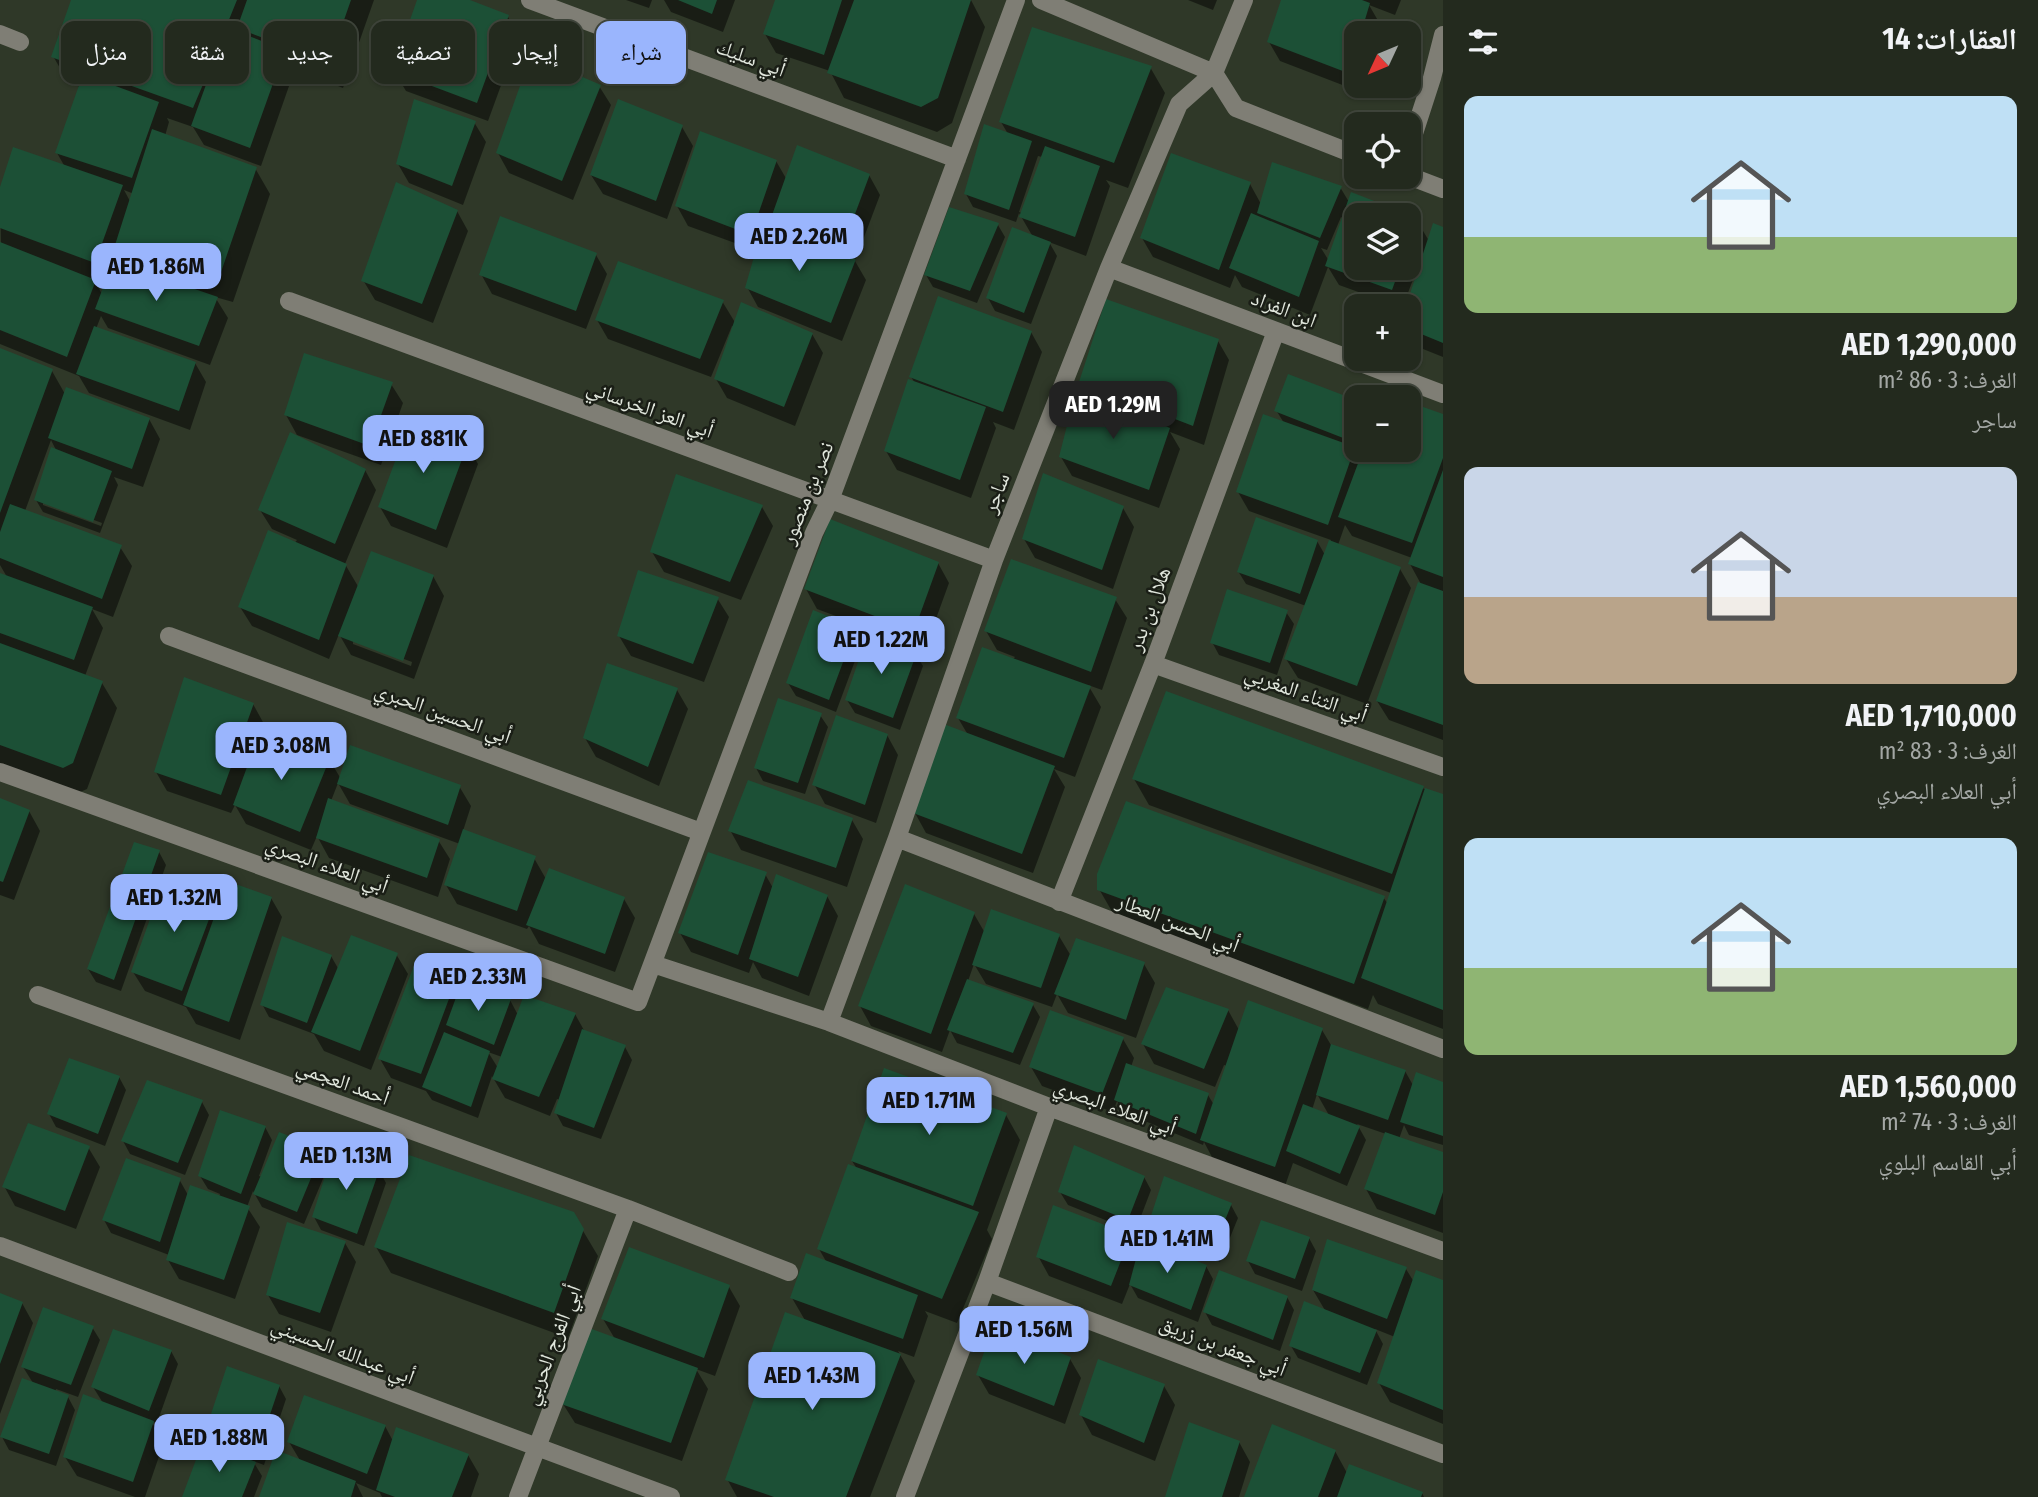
<!DOCTYPE html>
<html lang="ar">
<meta charset="utf-8">
<style>
body{margin:0;font-family:"Fira Sans Condensed","Noto Naskh Arabic",sans-serif;background:#2b3227;color:#f1f3f6;direction:rtl;height:100vh;display:flex;flex-direction:column;font-size:26px;white-space:nowrap}
*{box-sizing:border-box;margin:0}
p{font-size:23px;color:#a3a7a4}
.icon{flex:none;width:38px;height:38px;fill:none;stroke:currentColor;stroke-width:2;stroke-linecap:round;stroke-linejoin:round}
.map{position:relative;flex:1;overflow:hidden;direction:ltr}
.panel{display:flex;flex-direction:column;background:#232a1e;width:595px}
.panel>*{flex:none}
.top-card{position:absolute;left:21px;top:21px;width:665px;height:63px;direction:rtl;display:flex;gap:14px}
.needle{width:46px;rotate:226deg}
.tools{position:absolute;left:1344px;top:21px;display:grid;gap:14px}
.tools a{display:grid;place-items:center;width:77px;height:77px;border-radius:14px;background:#232a1e;box-shadow:0 2px 5px #0004,0 0 0 2px #40463c;font-size:35px}
.price{position:absolute;translate:-50% -60px;padding:0 16px;border-radius:14px;background:#9ab5fd;color:#111;font-size:23px;line-height:46px;filter:drop-shadow(0 2px 4px #0008)}
.price::after{content:'';position:absolute;left:50%;top:42px;width:21px;height:16px;margin-left:-10px;background:inherit;clip-path:polygon(0 0,100% 0,50% 100%)}
.price.on{background:#222;color:#fff}
ul{padding:0;list-style:none}
li{display:grid;align-content:center;gap:14px;height:371px;padding:0 21px}
li span{display:grid;place-items:center;height:217px;border-radius:14px;color:#555}
li>.icon{margin-inline-start:auto}
span .icon{width:126px;height:126px;fill:#fffc;stroke-width:1}
li b{font-size:30px}
h2{display:flex;justify-content:space-between;align-items:center;height:84px;padding:0 21px;font-size:30px}
.pill{padding:0 24px;border-radius:14px;background:#232a1e;box-shadow:0 2px 5px #0004,0 0 0 2px #40463c;font-size:24px;line-height:63px}
.pill.on{background:#9ab5fd;color:#111}
main{display:flex;flex:1;min-height:0}
.map>svg:first-child{display:block}
.shadow{fill:#0007;fill-rule:evenodd}
.building{fill:#1c5036}
.lines{fill:none;stroke-linecap:round;stroke-linejoin:round}
.minor{stroke:#7f7e75;stroke-width:18}
.labels{text-anchor:middle;stroke-width:5;stroke-linejoin:round;paint-order:stroke}
.street-label{font-size:21px;fill:#e0e6dc;stroke:#1a1e16}
</style>
<main>
<section class="panel">
<h2>العقارات: 14<svg class="icon" aria-label="filters" viewBox="0 0 24 24"><path d="M4 7h16M4 17h16"/><circle cx="9" cy="7" r="2"/><circle cx="15" cy="17" r="2"/></svg></h2>
<ul>
<li><span style="background:linear-gradient(#bfe0f5 65%,#8fb573 0)"><svg class="icon" aria-label="home" viewBox="0 0 24 24"><path d="M3 11l9-7 9 7M6 9v11h12V9"/></svg></span><div><b>AED 1,290,000</b><p>الغرف: 3 · 86 m²</p><p>ساجر</p></div></li>
<li><span style="background:linear-gradient(#c9d6e8 60%,#b9a48a 0)"><svg class="icon" aria-label="home" viewBox="0 0 24 24"><path d="M3 11l9-7 9 7M6 9v11h12V9"/></svg></span><div><b>AED 1,710,000</b><p>الغرف: 3 · 83 m²</p><p>أبي العلاء البصري</p></div></li>
<li><span style="background:linear-gradient(#bfe0f5 60%,#8fb573 0)"><svg class="icon" aria-label="home" viewBox="0 0 24 24"><path d="M3 11l9-7 9 7M6 9v11h12V9"/></svg></span><div><b>AED 1,560,000</b><p>الغرف: 3 · 74 m²</p><p>أبي القاسم البلوي</p></div></li>
</ul>
</section>
<div class="map">
<svg width="1443" height="1497" viewBox="0 0 1443 1497">
<rect width="100%" height="100%" fill="#2f3828"/>
<path class="shadow" d="M73,0H374L343,88L295,69L261,166L204,145L193,127L167,118L169,122L165,136L255,168L270,194L233,302L215,297L228,318L210,365L108,328L101,316L96,329L195,363L206,382L190,430L89,393L79,376L0,344V243L1,244L0,192L65,167L57,153L80,87L68,82L53,56ZM124,190L134,194L131,203ZM118,246L132,270L112,263ZM92,277L107,282L102,294Z
M419,0H465L508,17L519,36L488,121L406,91L394,71Z
M626,0H652L649,8Z
M664,0H735L723,32L671,12Z
M777,0H971L985,27L952,123L937,132L844,98L830,71L776,53L765,34Z
M1188,0H1217L1213,10Z
M1283,0H1401L1395,15L1369,5L1380,24L1377,33H1356V86H1360L1358,91L1280,61L1269,42Z
M1150,67L1165,93L1128,188L1106,180L1110,186L1086,256L1049,242L1057,256L1031,324L995,311L988,298L1033,237L1019,213L1016,222L973,207L966,194L1008,134L1001,122ZM1038,156L1042,157L1022,213L1019,212Z
M599,86L611,105L573,200L509,173L498,153Z
M474,122L486,142L463,205L409,183L398,164Z
M682,127L693,146L667,219L603,194L591,175Z
M776,161L787,180L869,175L880,195L855,261L866,280L842,341L758,307L747,287L757,251L688,226L677,206ZM774,219L780,230L771,227Z
M1250,184L1261,204L1340,187L1349,202L1352,194L1407,215H1356V268H1409V216L1416,219L1429,241L1434,225L1443,229V357L1413,345L1409,338L1408,306L1417,278L1414,277L1403,306H1397L1339,285L1328,267L1310,315L1242,287L1235,275L1230,288L1153,257L1142,238ZM1341,217L1343,218L1329,261L1321,248L1327,250Z
M457,211L468,231L433,323L375,300L363,280Z
M998,225L1005,237L977,303L933,287L926,275Z
M596,255L607,274L586,329L492,294L481,274Z
M722,301L736,324L812,334L823,353L795,426L727,398L716,379L735,327L732,326L711,377L608,339L597,320Z
M1031,332L1042,352L1014,430L993,422L996,428L971,498L897,470L886,451L915,383L911,377Z
M1218,341L1229,360L1204,445L1170,432L1180,449L1159,508L1072,476L1061,457L1090,398L1081,381Z
M0,350L52,371L65,394L149,419L160,439L143,487L114,477L118,485L100,533L43,512L36,500L57,452L51,440L25,511L120,547L132,566L113,617L92,609L103,628L85,676L102,683L117,708L87,789L78,793L0,765V575L7,577L0,565ZM43,501L102,523L101,526L43,505Z
M1289,376L1356,402V450H1409V404L1443,416V740L1389,720L1377,701L1422,586L1410,564L1412,558L1352,536L1345,525L1338,545L1400,569L1411,588L1367,704L1298,678L1286,659L1306,606L1246,584L1238,571L1317,541L1325,555L1331,540L1249,511L1238,492L1284,423L1276,410Z
M391,384L403,403L381,465L297,435L286,415Z
M467,445L478,464L447,548L391,526L380,507Z
M365,470L376,490L345,564L359,588L433,576L444,596L414,679L351,655L339,634L329,659L252,626L240,607L297,540L272,529L260,510ZM353,640L412,662L411,666L353,644Z
M762,507L773,526L741,600L664,572L652,552Z
M1123,508L1134,527L1113,589L1035,558L1024,539Z
M938,563L949,583L925,649L817,609L806,589Z
M717,598L729,617L704,682L631,656L619,636Z
M1115,599L1127,618L1102,690L1088,685L1101,707L1075,777L1054,769L1065,787L1033,873L926,833L915,813L968,735L958,718L1015,657L997,650L986,631Z
M1286,612L1294,624L1277,675L1219,655L1212,642Z
M855,629L862,642L836,712L796,696L788,683Z
M915,653L923,666L900,730L855,713L847,700Z
M677,690L688,709L659,786L596,757L585,738Z
M253,704L264,724L260,734L329,759L341,779L459,786L471,806L463,831L534,858L546,879L624,899L635,918L615,972L539,944L529,926L527,929L457,904L446,885L460,844L350,804L338,783L331,801L438,840L450,859L438,897L329,858L317,836L311,850L246,824L235,805L231,813L167,791L156,772Z
M820,715L828,727L805,794L763,781L756,768Z
M887,735L898,755L876,823L825,804L814,784Z
M1134,779L1422,788L1443,796V1029L1378,1004L1373,995L1368,1009L1114,915L1099,889L1383,897L1388,904L1391,893L1149,805Z
M0,800L29,811L40,831L14,900L0,895Z
M852,820L863,839L847,887L741,850L730,830Z
M159,852L166,865L121,991L96,982L88,969Z
M765,874L773,888L827,896L838,916L809,996L762,978L753,962L749,973L691,952L680,933Z
M271,898L282,917L240,1040L196,1024L186,1007L145,991L133,972L216,900L220,906Z
M974,914L985,933L1059,936L1071,956L1144,964L1155,983L1136,1038L1068,1013L1057,994L1052,1007L986,984L974,964L968,981L1033,1005L1040,1017L1020,1065L957,1043L950,1030L942,1052L871,1026L860,1006Z
M396,954L408,974L371,1070L324,1051L314,1034L269,1017L262,1004L331,956L339,970Z
M455,981L460,990L510,1000L518,1015L575,1014L585,1032L625,1047L632,1060L601,1139L563,1126L556,1113L560,1100L557,1099L550,1116L505,1098L492,1076L478,1118L432,1100L426,1091L391,1078L380,1059ZM488,1052L502,1057L498,1068Z
M1228,1010L1239,1030H1322L1331,1045L1405,1071L1414,1087L1418,1074L1443,1084V1145L1409,1135L1404,1125L1399,1139L1443,1154V1233L1377,1209L1366,1189L1386,1134L1357,1124L1366,1140L1347,1186L1293,1163L1285,1186L1213,1159L1204,1142L1203,1145L1123,1112L1117,1101L1113,1112L1042,1086L1031,1067L1123,1039L1134,1058L1131,1067L1208,1095L1214,1105L1227,1066L1224,1065L1215,1087L1154,1064L1143,1044ZM1317,1094L1330,1117L1312,1110Z
M119,1077L126,1090L105,1146L56,1127L49,1114Z
M202,1102L209,1115L185,1175L130,1154L123,1141Z
M1006,1115L1020,1140L987,1230L992,1239L957,1323L925,1311L928,1316L914,1357L898,1351L915,1381L870,1497H737L727,1479L806,1322L792,1298L827,1263L819,1249L857,1169L852,1161Z
M265,1127L272,1140L259,1176L262,1177L322,1150L330,1165L379,1170L386,1183L364,1246L321,1230L314,1217L327,1175L325,1174L304,1224L262,1207L253,1191L247,1207L260,1227L235,1299L179,1279L168,1260L169,1255L111,1233L104,1220L179,1179L188,1195L219,1197L220,1194L208,1189L200,1176Z
M88,1147L100,1167L76,1229L15,1206L4,1186Z
M1144,1177L1151,1190L1135,1232L1068,1205L1060,1192Z
M1231,1205L1238,1218L1220,1262L1157,1238L1150,1225Z
M573,1214L598,1256L568,1338L391,1273L376,1247Z
M1130,1236L1139,1253L1206,1266L1213,1279L1198,1322L1138,1298L1130,1284L1122,1304L1049,1276L1038,1256Z
M1309,1238L1316,1251L1302,1291L1255,1274L1248,1261Z
M345,1243L356,1262L331,1332L279,1314L268,1295Z
M1406,1269L1414,1282L1417,1272L1443,1282V1424L1390,1402L1379,1383L1395,1337L1375,1329L1383,1344L1367,1385L1298,1358L1291,1346L1326,1312L1313,1290Z
M729,1287L740,1306L715,1376L696,1369L708,1389L682,1461L575,1423L563,1404L615,1339L603,1319Z
M0,1295L22,1303L33,1323L0,1414Z
M1287,1297L1294,1310L1280,1351L1212,1325L1205,1312Z
M92,1327L100,1340L78,1397L56,1389L55,1392L68,1397L75,1410L56,1466L9,1450L2,1437L33,1383L23,1367Z
M171,1351L178,1364L157,1423L151,1421L164,1442L145,1497H135L77,1476L65,1457L103,1403L93,1387Z
M1070,1359L1081,1378L1065,1424L989,1394L978,1375Z
M279,1386L286,1399L264,1465L253,1461L262,1476L254,1497H184L213,1447L206,1435Z
M1164,1386L1175,1405L1155,1461L1092,1435L1081,1415Z
M385,1426L393,1441L468,1455L479,1474L471,1497H382L380,1493L356,1483L363,1497H261L301,1462L289,1442Z
M1239,1442L1250,1462L1239,1497H1167Z
M1335,1451L1347,1473L1422,1493L1424,1497H1246Z"/>
<path class="building" d="M71,0H237L226,27L285,50L250,148L191,126L224,35L193,108L51,57Z
M247,0H351L329,63L237,28Z
M417,0H470L509,15L477,103L392,71Z
M678,0H717L712,14Z
M775,0H842L824,55L763,34Z
M854,0H971L938,98L921,107L827,73Z
M1281,0H1362L1370,3L1361,33H1356V46L1348,73L1267,42Z
M1032,27L1152,66L1114,163L999,122Z
M531,55L601,85L562,181L496,153Z
M83,74L159,102L132,178L55,153Z
M414,99L476,121L452,186L396,164Z
M618,99L683,125L656,201L590,175Z
M984,124L1032,141L1009,210L964,194Z
M152,129L257,167L219,278L115,245Z
M700,131L777,160L751,235L675,206Z
M797,145L870,174L843,246L771,218Z
M1045,146L1100,166L1075,237L1019,217Z
M13,147L123,185L95,263L0,228V187Z
M1171,153L1251,182L1219,270L1140,238Z
M1272,162L1342,186L1320,238L1257,213Z
M396,182L458,210L422,304L361,281Z
M1351,192L1418,218L1409,241V215H1356V268H1400L1392,290L1325,266Z
M949,207L999,223L970,291L924,275Z
M1251,213L1319,241L1299,297L1229,268Z
M500,216L597,253L576,311L479,275Z
M764,222L856,259L831,323L745,288Z
M1433,223L1443,227V343L1409,329V306H1406Z
M1012,227L1051,242L1024,313L986,298Z
M0,242L96,280L67,357L0,330Z
M113,261L218,297L199,346L95,309Z
M618,261L724,300L700,359L595,320Z
M938,296L1032,331L1003,412L909,377Z
M1106,299L1219,339L1193,426L1079,382Z
M741,302L813,333L784,407L714,379Z
M94,326L196,362L179,411L76,374Z
M0,348L53,369L0,513Z
M304,353L393,382L370,446L284,415Z
M1288,374L1356,400V443L1274,411Z
M908,379L986,407L960,480L884,451Z
M66,387L150,418L132,469L48,438Z
M1076,390L1170,428L1149,490L1059,457Z
M1409,402L1443,414V458L1412,543L1338,517L1363,450H1409Z
M1263,414L1355,447L1328,525L1236,492Z
M410,421L468,443L436,530L378,507Z
M290,432L366,469L335,544L258,510Z
M51,447L112,471L93,522L34,500Z
M1443,470V577L1408,564Z
M1043,473L1124,506L1102,570L1022,539Z
M676,474L763,505L730,582L650,552Z
M10,504L122,545L102,599L0,558V532Z
M1256,517L1318,540L1300,594L1237,572Z
M830,519L939,562L914,631L804,589Z
M268,530L347,564L319,640L238,607Z
M1329,540L1401,567L1357,686L1284,659Z
M371,551L434,575L403,661L338,636Z
M1011,559L1117,597L1091,672L984,631Z
M638,570L719,597L693,664L617,636Z
M0,573L93,607L74,660L0,633Z
M1418,582L1443,591V725L1376,701Z
M1227,589L1288,610L1270,663L1210,643Z
M813,610L856,627L829,700L786,683Z
M868,633L917,652L893,718L845,700Z
M0,643L103,681L73,763L63,768L0,745Z
M982,647L1091,686L1064,758L956,718Z
M607,663L678,688L648,767L583,738Z
M184,677L254,703L221,795L154,772Z
M1166,691L1424,786L1392,874L1132,779Z
M778,698L822,713L798,783L754,768Z
M836,715L888,734L865,805L812,785Z
M941,723L1055,766L1022,854L913,813Z
M260,732L330,758L300,832L233,805Z
M350,745L461,785L448,825L337,784Z
M748,780L853,818L836,868L728,831Z
M1425,788L1443,794V1010L1361,978Z
M0,798L30,810L3,882L0,881Z
M328,798L440,839L427,878L316,838Z
M1126,801L1385,896L1354,984L1097,890V874Z
M463,829L536,856L517,911L444,885Z
M134,842L160,850L114,980L87,969Z
M708,852L767,872L738,955L678,933Z
M549,868L625,897L605,954L526,925Z
M776,874L828,895L798,977L749,959Z
M165,877L217,898L182,991L131,972Z
M227,881L272,897L229,1022L183,1005Z
M905,884L975,912L931,1034L858,1006Z
M991,909L1060,934L1041,988L972,965Z
M351,935L398,953L360,1051L311,1032Z
M282,936L332,955L307,1023L260,1005Z
M1076,938L1145,962L1126,1020L1054,994Z
M415,963L456,980L421,1074L378,1059Z
M967,979L1034,1003L1013,1053L947,1030Z
M462,981L511,999L494,1045L446,1025Z
M1166,987L1229,1009L1204,1069L1141,1044Z
M524,995L576,1013L539,1097L492,1079Z
M1248,1000L1323,1028L1275,1167L1200,1140Z
M1050,1010L1124,1037L1102,1094L1029,1067Z
M582,1029L626,1045L594,1128L554,1113Z
M444,1032L490,1051L471,1107L422,1087Z
M1331,1044L1406,1070L1388,1120L1316,1095Z
M69,1058L120,1076L98,1134L47,1114Z
M1126,1063L1209,1093L1196,1134L1114,1100Z
M884,1068L1007,1113L973,1206L851,1161Z
M1416,1072L1443,1082V1136L1400,1122Z
M147,1080L203,1100L178,1163L121,1141Z
M1303,1104L1360,1126L1340,1174L1286,1151Z
M220,1110L266,1126L241,1194L198,1176Z
M28,1123L90,1146L65,1211L2,1187Z
M279,1132L323,1149L297,1212L253,1194Z
M1385,1132L1443,1152V1192L1435,1215L1364,1189Z
M1074,1145L1145,1176L1128,1220L1058,1192Z
M333,1151L380,1168L357,1234L312,1217Z
M409,1155L574,1212L584,1229L554,1313L374,1247Z
M126,1158L181,1178L160,1242L102,1220Z
M848,1164L979,1212L942,1299L817,1249Z
M1164,1176L1232,1203L1213,1250L1148,1225Z
M190,1185L250,1206L224,1280L166,1260Z
M1053,1205L1131,1235L1111,1286L1036,1257Z
M1261,1220L1310,1237L1295,1279L1246,1261Z
M287,1222L346,1241L320,1313L266,1295Z
M1327,1239L1407,1267L1387,1319L1312,1290Z
M1141,1240L1207,1265L1191,1310L1129,1285Z
M629,1247L730,1285L704,1358L601,1319Z
M806,1253L918,1295L903,1339L790,1298Z
M1219,1270L1288,1296L1273,1340L1203,1312Z
M1416,1270L1443,1280V1410L1377,1383Z
M0,1293L23,1302L0,1364Z
M1304,1301L1377,1330L1360,1373L1289,1346Z
M43,1307L94,1326L71,1385L21,1367Z
M785,1312L901,1354L846,1497H774L725,1480Z
M993,1327L1071,1357L1054,1406L976,1375Z
M589,1328L698,1368L671,1443L561,1404Z
M113,1329L172,1350L149,1411L91,1387Z
M1098,1359L1165,1384L1144,1443L1079,1415Z
M227,1366L280,1385L257,1453L204,1435Z
M22,1378L69,1395L49,1454L0,1437Z
M83,1394L154,1421L133,1482L63,1457Z
M304,1395L386,1425L367,1474L287,1442Z
M1189,1422L1240,1441L1222,1497H1165Z
M1272,1424L1336,1450L1318,1497H1244Z
M396,1427L469,1454L452,1497H395L376,1490Z
M203,1441L256,1462L242,1497H182Z
M276,1450L356,1481L351,1497H259Z
M1349,1464L1423,1492L1421,1497H1337Z"/>
<g class="lines">
<path class="minor" d="M530,0L957,159
M1041,0L1214,73L1236,108L1356,155
M0,34L20,42
M1409,149L1432,78L1443,35
M1409,176L1443,189
M1109,268L1443,394
M289,301L994,560
M169,636L701,832
M1153,664L1443,767
M0,772L638,1002L814,533L830,500L1016,0
M897,838L1443,1049
M1059,902L1153,664L1276,331
M653,964L829,1022L1049,1107L1443,1251
M38,995L628,1209L789,1272
M829,1022L897,838L994,560L1109,268L1179,104L1214,73L1244,0
M0,1246L671,1497
M987,1282L1443,1454
M518,1497L628,1209
M905,1497L987,1282L1049,1107"/>
</g>
<g class="labels">
<g class="street-label">
<text transform="translate(751 58) rotate(20)" y="7">أبي سليك</text>
<text transform="translate(1284 309) rotate(21)" y="7">ابن الفراد</text>
<text transform="translate(650 409) rotate(20)" y="7">أبي العز الخرساني</text>
<text transform="translate(807 493) rotate(-68)" y="7">نصر بن منصور</text>
<text transform="translate(996 493) rotate(-69)" y="7">ساجر</text>
<text transform="translate(1149 609) rotate(-70)" y="7">هلال بن بدر</text>
<text transform="translate(1306 694) rotate(20)" y="7">أبي الثناء المغربي</text>
<text transform="translate(443 713) rotate(20)" y="7">أبي الحسين الحبري</text>
<text transform="translate(327 865) rotate(20)" y="7">أبي العلاء البصري</text>
<text transform="translate(1178 923) rotate(21)" y="7">أبي الحسن العطار</text>
<text transform="translate(343 1082) rotate(20)" y="7">أحمد العجمي</text>
<text transform="translate(1115 1107) rotate(20)" y="7">أبي العلاء البصري</text>
<text transform="translate(552 1345) rotate(-69)" y="7">أبي الفرج الحربي</text>
<text transform="translate(1223 1346) rotate(21)" y="7">أبي جعفر بن زريق</text>
<text transform="translate(343 1351) rotate(21)" y="7">أبي عبدالله الحسيني</text>
</g>
</g>
</svg>
<div class="tools">
<a><svg class="needle" viewBox="-14 -14 28 28"><path d="M0-13l5 13h-10z" fill="#e53935"/><path d="M0 13l5-13h-10z" fill="#a3a7a4"/></svg></a>
<a><svg class="icon" aria-label="locate" viewBox="0 0 24 24"><circle cx="12" cy="12" r="6"/><path d="M12 2v4M12 18v4M2 12h4M18 12h4"/></svg></a>
<a><svg class="icon" aria-label="layers" viewBox="0 0 24 24"><path d="M12 4l9 5-9 5-9-5zM3 14l9 5 9-5"/></svg></a>
<a>+</a>
<a>−</a>
</div>
<b class="price" style="left:799px;top:273px">AED 2.26M</b>
<b class="price" style="left:156px;top:303px">AED 1.86M</b>
<b class="price on" style="left:1113px;top:441px">AED 1.29M</b>
<b class="price" style="left:423px;top:475px">AED 881K</b>
<b class="price" style="left:881px;top:676px">AED 1.22M</b>
<b class="price" style="left:281px;top:782px">AED 3.08M</b>
<b class="price" style="left:174px;top:934px">AED 1.32M</b>
<b class="price" style="left:478px;top:1013px">AED 2.33M</b>
<b class="price" style="left:929px;top:1137px">AED 1.71M</b>
<b class="price" style="left:346px;top:1192px">AED 1.13M</b>
<b class="price" style="left:1167px;top:1275px">AED 1.41M</b>
<b class="price" style="left:1024px;top:1366px">AED 1.56M</b>
<b class="price" style="left:812px;top:1412px">AED 1.43M</b>
<b class="price" style="left:219px;top:1474px">AED 1.88M</b>
<div class="top-card">
<a class="pill on">شراء</a>
<a class="pill">إيجار</a>
<a class="pill">تصفية</a>
<a class="pill">جديد</a>
<a class="pill">شقة</a>
<a class="pill">منزل</a>
</div>
</div>
</main>
